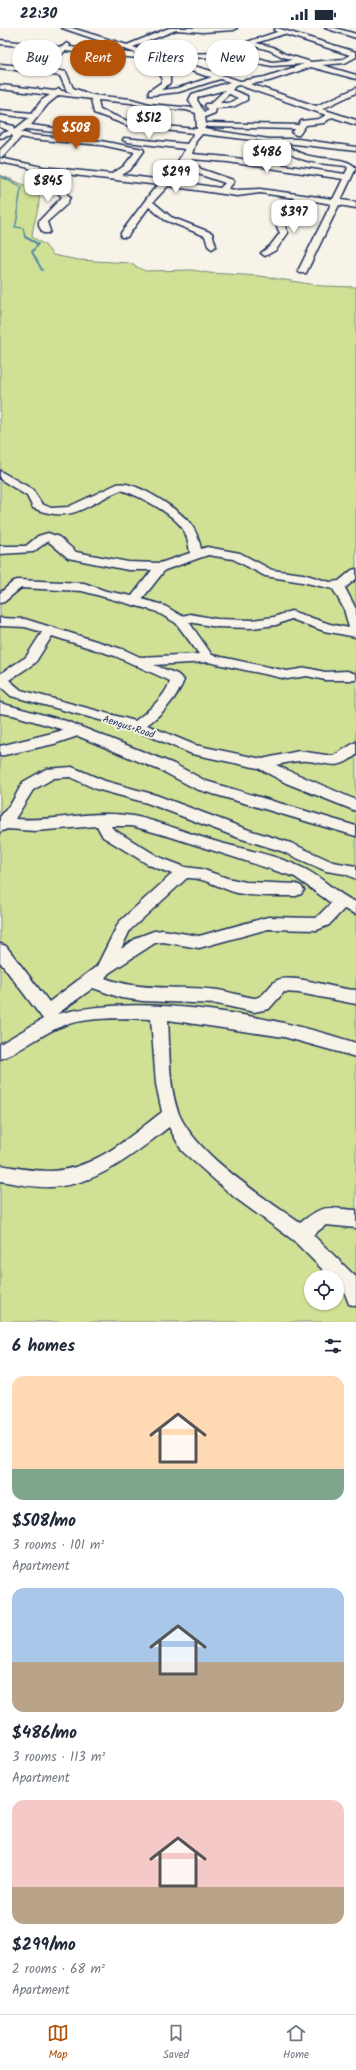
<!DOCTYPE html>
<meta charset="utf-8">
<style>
body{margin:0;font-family:Kalam,sans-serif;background:#f2f2f3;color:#1f2937;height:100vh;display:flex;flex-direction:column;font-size:15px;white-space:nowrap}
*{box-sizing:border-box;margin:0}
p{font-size:13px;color:#747a83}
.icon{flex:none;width:22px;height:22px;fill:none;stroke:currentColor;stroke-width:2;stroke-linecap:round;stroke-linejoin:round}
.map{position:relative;height:1294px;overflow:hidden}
.details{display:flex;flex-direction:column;background:#fff;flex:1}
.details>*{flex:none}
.hud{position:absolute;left:12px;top:12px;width:332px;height:36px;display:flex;gap:8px}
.controls{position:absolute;left:304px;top:1242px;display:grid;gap:8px}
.controls a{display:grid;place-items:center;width:40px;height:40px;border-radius:50%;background:#fff;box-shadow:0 1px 3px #0004;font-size:20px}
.price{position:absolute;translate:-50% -34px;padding:0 9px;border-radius:8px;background:#fff;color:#222;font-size:13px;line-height:26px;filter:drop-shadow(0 1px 2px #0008)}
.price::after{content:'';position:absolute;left:50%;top:24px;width:12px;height:9px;margin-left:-6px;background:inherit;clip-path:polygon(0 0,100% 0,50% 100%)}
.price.active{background:#b45309;color:#fff}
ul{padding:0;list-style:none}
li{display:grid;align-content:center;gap:8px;height:212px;padding:0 12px}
li span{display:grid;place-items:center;height:124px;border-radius:12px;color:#555}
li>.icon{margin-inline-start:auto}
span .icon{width:72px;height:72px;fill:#fffc;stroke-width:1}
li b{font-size:17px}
h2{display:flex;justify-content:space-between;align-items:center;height:48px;padding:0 12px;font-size:17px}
.chip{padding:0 14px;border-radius:18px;background:#fff;box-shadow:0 1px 3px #0004;font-size:14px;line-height:36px}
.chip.active{background:#b45309;color:#fff}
.status{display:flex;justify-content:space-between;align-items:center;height:28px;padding:0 20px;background:#fff;direction:ltr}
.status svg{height:11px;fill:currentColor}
.menu{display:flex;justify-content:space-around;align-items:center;height:56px;border-top:1px solid #e0e1e3;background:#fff;font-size:11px;color:#747a83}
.menu a{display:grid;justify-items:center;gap:2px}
.menu .active{color:#b45309}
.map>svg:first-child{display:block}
.green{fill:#d0e195;stroke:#76887a;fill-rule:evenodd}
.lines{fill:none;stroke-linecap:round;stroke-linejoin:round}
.stream-far1{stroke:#548aa8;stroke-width:1.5}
.stream{stroke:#548aa8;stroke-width:2}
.minor-casing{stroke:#1b2f5e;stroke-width:3}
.minor{fill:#f7f3e8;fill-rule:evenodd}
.labels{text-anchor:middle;stroke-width:3.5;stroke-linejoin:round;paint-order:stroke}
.street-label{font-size:10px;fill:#1b2f5e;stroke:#f7f3e8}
</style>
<div class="status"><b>22:30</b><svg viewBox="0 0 49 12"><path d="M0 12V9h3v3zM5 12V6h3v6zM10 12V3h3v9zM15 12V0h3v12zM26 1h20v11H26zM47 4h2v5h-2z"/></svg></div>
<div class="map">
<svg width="356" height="1294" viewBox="0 0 356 1294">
<rect width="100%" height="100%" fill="#f7f3e8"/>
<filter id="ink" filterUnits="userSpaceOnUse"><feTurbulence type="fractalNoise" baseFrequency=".025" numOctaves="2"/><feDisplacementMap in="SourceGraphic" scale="8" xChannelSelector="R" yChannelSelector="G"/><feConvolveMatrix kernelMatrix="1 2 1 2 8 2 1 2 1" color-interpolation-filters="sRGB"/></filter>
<g filter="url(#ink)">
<path class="green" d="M0,147L39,163C41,179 33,193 32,209L45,217L53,227L78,232L129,235L145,243L192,242L209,245L260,248L322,258L356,259V1294H0ZM311,1249H337V1275H311Z"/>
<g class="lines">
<path class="stream-far1" d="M0,148L22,159C17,172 20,185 15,199L23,200L25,209L27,210"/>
<path class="stream" d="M25,209L38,216L32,224L42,242"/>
<g class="minor-casing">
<path id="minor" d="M62,0H72L127,17L169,0H237L234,2L203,4L176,2L133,19L153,26L241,25L272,34L292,32L281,28L269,22L244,15L277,4L274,2L277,0L356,24V29L345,35L322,37L356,47V51L311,39L269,53L250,56L316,78L356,60V65L322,81L356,92V97L332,89L324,95L306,97L299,107H296L292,105L295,101L209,99L206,98L204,101L269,111H298L356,119V123L286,115C306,138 343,124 356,140L341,172L356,174V180L339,177L306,245H300L298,243L331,176L304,171L289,181L285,199L288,205L276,222L265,228L261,225L270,218L280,205L277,199L281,180L295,170L260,165L237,168L168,158L153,174L171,189L212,205L216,218L212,221L208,218L205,208L165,192L149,179L127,209H121V205L153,162L159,157L48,144L54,148L59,158L70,169L67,176L47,194L50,203L49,205H43L39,198V193L62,169C55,163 53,159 48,152C38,138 15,138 0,134V130L43,139L112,146L124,138L135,124L101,117L30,111L21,109L3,129H0V122L13,109L12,107L0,110V106L9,103L0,99V95L14,98L15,101L29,90L0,86V82L32,85L42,72L50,67L0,61V57L55,63L59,61L62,63L73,65L67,63L60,48L0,40V36L43,40V37L58,22L0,16V12L62,19L67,15L70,17L69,19L139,26ZM284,6L350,27L343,31L311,34L285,26L273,19L256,15ZM65,23L159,32L153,41L162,49V54L149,63V67H152L179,64L220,51L230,54L192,66L189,72L194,80L149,76L131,71L92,67L73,60L66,44L51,41L50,39ZM240,29L249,32L241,36L211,43L167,30ZM165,34L206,48L212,49L178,60L161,62L170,55V48L161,41ZM256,35L272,38L304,36L265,49L240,53L219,46L246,40ZM240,57L247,60L326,87L319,91L301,93L299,97L209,95L206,96L205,89L215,85L216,80L233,79L247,72V68L232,62L235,58ZM225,62L210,76H206L205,78L208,82L204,84L197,72L198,69ZM229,66L238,70L229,75H219ZM59,67L91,71L94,85L132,99L194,105L187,116L124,110L123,112L127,114L185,121L171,146L164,152L122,147L130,142L144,123L143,121L101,113L31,107L21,104L26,101L64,105L65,103L61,101L31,97L48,76ZM98,72L131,75L149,80L186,82L196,85L197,101L133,95L100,82ZM202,106L278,115C295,136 321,135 346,138L348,140L345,146L228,129L192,126L196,113ZM191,131L228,134L343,151L333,171L260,161L237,162L228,161L234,154L233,152L201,141ZM186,135L195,145L225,155L220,160L173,153Z
M325,0H335L356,6V10Z
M0,443L32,461L42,476L51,480L68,479L117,456C134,451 179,482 190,495C196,503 199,511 201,521L207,519L240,525L272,542L303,546L330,554L339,553L352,542L356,541V551L345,560L356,581V609L324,603L291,591L276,597L252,600L217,599L189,594L212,627L287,643L307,640L325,644L347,643L356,646V652H325L307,648L287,651L208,634L154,637L177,646L184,652C177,670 162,686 147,697L195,717L262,731L299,723L333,728L356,714V727C337,743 329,735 308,733C297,732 287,735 276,737L356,772V783L286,755L258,740L192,726L133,701L11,668L0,658V646L26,629L42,604L25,599L0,598V590L25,591L125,622L140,629L199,626L176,595L155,583L82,563L21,560L4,574L0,575V565L14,553L18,552L84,555L106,563L132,568L152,542H128L68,530L48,513L33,524L0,526V518H26L38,508L48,505L59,509L76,524L128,534L160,535L190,525C189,518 188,510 184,503C175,486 140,468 121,462C86,476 74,497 33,480L27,468L0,451ZM208,527L233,531L265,548L302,554L333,561L344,581L349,600L330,596L291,583L274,589L252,592L217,591L190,586L182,588L163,577L142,571L165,542ZM52,608L115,628L168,652L170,654C164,670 148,683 135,693L21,662L9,652L35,635Z
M0,675L66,693L174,736L206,753L356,798V808L196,761L164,744L78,708L54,716L0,728V718L64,702L13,687L0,685Z
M72,739L105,753L156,767L249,802L291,815L333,834L356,838V851L345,846L326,843L281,823L239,810L147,775L96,761L70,749L54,750L33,762L15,791C54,794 94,781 133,788C163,794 191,807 221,815C248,822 279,828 305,841C323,850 337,866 356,874V886L344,881L329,897L317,902L268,901L199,920L163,914L155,915L109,945L105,950C142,964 179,957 218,962C230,964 242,968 254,970C267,969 269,953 281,951C306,948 331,961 356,962V976L299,965L284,964L269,981L254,984L217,976L143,973L121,970L93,960L57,986C142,964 273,987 356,1015V1029L284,1009L168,992C170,1022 168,1058 179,1086C197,1127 263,1169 300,1195C325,1175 325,1180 356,1182V1200L326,1197L313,1207L356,1249V1278L349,1276L344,1263L337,1256V1249H330L293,1212L234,1169L182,1123L169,1099C134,1126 98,1157 52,1159C35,1160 17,1156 0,1153V1137C17,1140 34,1143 52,1143C95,1141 129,1109 162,1084L156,1056L151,991C122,990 85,988 57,1000C37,1009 20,1024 0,1031V1016L43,991L0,934V916L6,918L49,974L97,938L119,894L172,846L149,837L103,809L97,798L35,803L7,801L0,804V789L12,774L23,754L46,741ZM111,798H132L171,809L295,849L331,875L316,890L268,889L199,908L163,902L154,903L138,909L121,921L130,902L187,850C204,849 221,861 237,865C256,869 276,868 296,868L301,866L304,862L301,858L296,856L246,854L227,850L201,841L185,839L159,829L113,801Z"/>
</g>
<use href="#minor" class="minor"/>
</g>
</g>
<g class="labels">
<g class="street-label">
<text transform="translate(129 698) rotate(18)" y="4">Aengus Road</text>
</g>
</g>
</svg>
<div class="controls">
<a><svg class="icon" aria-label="locate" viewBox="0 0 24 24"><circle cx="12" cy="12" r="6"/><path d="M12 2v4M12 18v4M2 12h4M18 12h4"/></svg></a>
</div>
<b class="price" style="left:149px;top:112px">$512</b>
<b class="price active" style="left:76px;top:122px">$508</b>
<b class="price" style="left:267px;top:146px">$486</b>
<b class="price" style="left:176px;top:166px">$299</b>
<b class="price" style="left:48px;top:175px">$845</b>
<b class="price" style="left:294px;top:206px">$397</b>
<div class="hud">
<a class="chip">Buy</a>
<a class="chip active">Rent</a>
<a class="chip">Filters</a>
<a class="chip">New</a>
</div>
</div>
<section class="details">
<h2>6 homes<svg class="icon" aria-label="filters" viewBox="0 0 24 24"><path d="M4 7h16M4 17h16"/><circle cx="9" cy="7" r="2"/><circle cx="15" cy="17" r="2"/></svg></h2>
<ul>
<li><span style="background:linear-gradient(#ffd9b3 75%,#7fa58c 0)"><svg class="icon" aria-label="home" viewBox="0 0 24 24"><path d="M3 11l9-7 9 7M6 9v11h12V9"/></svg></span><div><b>$508/mo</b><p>3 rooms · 101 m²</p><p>Apartment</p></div></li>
<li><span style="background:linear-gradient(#a9c7e8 60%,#b9a48a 0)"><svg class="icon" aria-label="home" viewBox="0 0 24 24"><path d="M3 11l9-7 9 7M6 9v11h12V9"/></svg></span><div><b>$486/mo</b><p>3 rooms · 113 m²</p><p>Apartment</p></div></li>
<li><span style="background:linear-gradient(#f6c9c9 70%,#b9a48a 0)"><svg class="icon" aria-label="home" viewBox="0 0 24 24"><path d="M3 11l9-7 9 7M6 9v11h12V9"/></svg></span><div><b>$299/mo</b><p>2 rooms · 68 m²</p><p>Apartment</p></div></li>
</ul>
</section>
<nav class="menu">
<a class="active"><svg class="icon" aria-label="map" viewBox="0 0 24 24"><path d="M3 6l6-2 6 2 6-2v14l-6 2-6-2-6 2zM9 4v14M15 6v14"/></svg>Map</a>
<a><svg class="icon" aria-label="saved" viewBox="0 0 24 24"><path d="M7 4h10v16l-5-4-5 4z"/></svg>Saved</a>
<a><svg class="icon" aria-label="home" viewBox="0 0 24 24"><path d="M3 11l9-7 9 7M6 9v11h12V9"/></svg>Home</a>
</nav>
